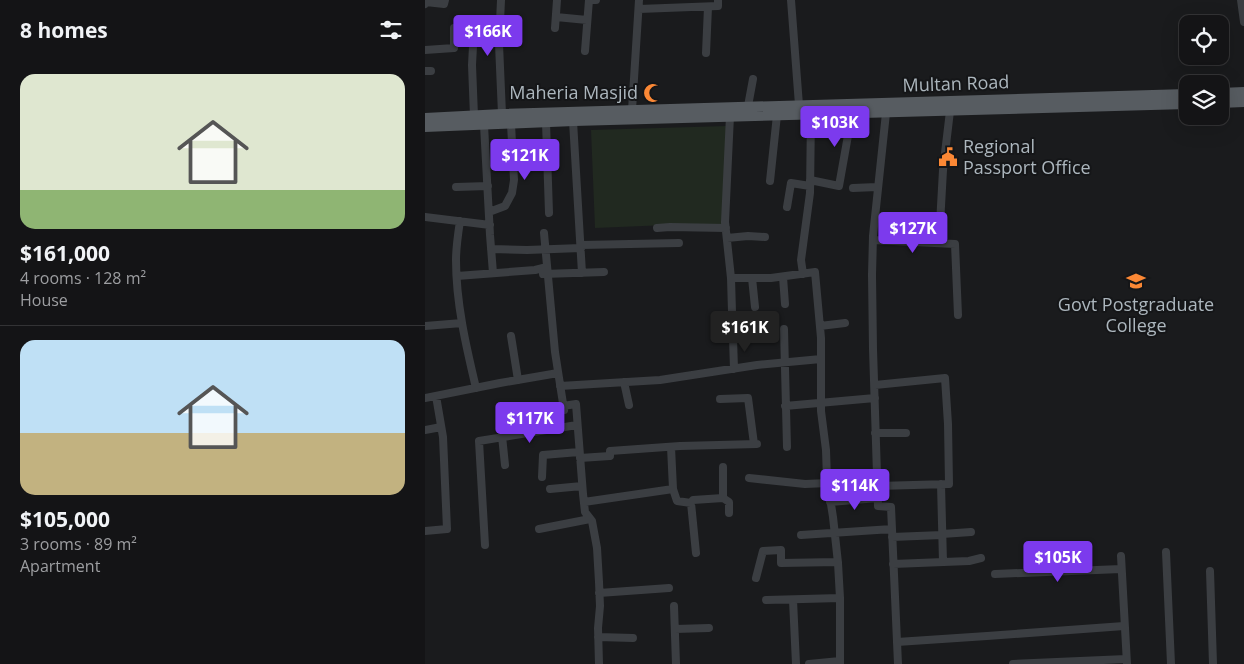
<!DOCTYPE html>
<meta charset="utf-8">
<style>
body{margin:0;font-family:"Open Sans",sans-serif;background:#212123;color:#f1f3f6;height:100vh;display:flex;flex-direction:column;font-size:19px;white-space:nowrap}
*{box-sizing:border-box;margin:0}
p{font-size:16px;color:#9d9ea1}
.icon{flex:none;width:28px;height:28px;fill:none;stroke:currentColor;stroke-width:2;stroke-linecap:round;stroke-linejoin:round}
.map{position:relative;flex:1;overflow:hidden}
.details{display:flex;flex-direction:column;background:#141416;width:425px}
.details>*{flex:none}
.fabs{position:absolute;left:754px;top:15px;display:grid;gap:10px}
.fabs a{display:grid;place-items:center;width:50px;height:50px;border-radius:10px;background:#141416;box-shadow:0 5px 20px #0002,0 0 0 1px #333335;font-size:25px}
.price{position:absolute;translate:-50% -42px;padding:0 11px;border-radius:5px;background:#7c3aed;color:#fff;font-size:16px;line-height:32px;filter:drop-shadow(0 1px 2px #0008)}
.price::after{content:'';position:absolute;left:50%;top:30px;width:15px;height:11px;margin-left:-8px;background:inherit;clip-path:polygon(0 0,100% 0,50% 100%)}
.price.active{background:#222;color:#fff}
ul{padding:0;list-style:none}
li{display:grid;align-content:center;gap:10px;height:265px;padding:0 20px}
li+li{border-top:1px solid #333335}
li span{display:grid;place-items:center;height:155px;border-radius:15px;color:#555}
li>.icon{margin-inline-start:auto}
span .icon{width:90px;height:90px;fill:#fffc;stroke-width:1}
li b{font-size:21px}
h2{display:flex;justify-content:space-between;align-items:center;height:60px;padding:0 20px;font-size:21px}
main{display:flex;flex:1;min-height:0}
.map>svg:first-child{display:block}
.green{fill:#212920}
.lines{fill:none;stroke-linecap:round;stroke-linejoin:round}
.minor{stroke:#3b3e42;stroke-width:8}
.major{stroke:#575c61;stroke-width:10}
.labels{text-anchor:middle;stroke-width:4;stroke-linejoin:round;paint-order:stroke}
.street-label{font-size:18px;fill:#acb6bd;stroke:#151618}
.poi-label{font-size:18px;fill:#acb6bd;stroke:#151618;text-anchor:end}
</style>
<main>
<section class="details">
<h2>8 homes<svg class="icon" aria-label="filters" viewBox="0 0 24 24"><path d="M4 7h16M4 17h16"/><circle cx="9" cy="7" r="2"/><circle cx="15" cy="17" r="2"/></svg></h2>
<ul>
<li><span style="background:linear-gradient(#dfe7d0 75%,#8fb573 0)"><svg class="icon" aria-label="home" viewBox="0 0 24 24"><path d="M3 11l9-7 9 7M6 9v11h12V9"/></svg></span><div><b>$161,000</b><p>4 rooms · 128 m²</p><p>House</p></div></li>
<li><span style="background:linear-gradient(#bfe0f5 60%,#c2b280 0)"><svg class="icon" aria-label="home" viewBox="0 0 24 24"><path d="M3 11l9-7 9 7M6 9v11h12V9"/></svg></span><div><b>$105,000</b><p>3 rooms · 89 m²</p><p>Apartment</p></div></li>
</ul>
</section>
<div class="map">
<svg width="819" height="664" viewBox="0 0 819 664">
<rect width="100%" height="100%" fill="#1a1b1d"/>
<path class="green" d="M302,126L298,225H242L170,228L166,130Z"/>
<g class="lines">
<path class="minor" d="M76,0L74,44L77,114
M366,0L374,105
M816,0L819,22
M0,4L1,2L19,4L20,0
M214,9L293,6V0
M131,17L162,20
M130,28L132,0
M0,50L29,48V28
M160,51L164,0H171
M281,53L283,7
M0,71H6
M323,106L328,79
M207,110L214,0
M461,113L448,236L447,275L448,349L453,506L466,507L473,664
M49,116L47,65L49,27H75
M305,116L300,222L306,278L307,312
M148,121L157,273
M121,122L124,213
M59,125L65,235L68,273
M385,180L414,186L427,113
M345,181L352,115
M31,187L63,186
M428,188L452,187
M362,207L366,183L385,186
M64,212L80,206L87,193L89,180L86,124
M0,217L65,225
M35,221C33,234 31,247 31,260C31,303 41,346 51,388
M232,228L245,227L301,228
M119,233L130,352L139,410
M302,238L323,236L340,237
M448,240L530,244L533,315
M514,242L518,170L525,111
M156,245L254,243
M66,249L102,250L156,248
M118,274L179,272
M378,274L376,260L385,193L386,114
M32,276L110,270L122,267
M358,277L360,304
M306,278H346L390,272L396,338V411L401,450L402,479L408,517L413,563L415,598V664
M327,278L330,307
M0,326L37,323
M395,326L420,323
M359,329L362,447
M86,336L93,380
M308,338L309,369
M199,382L204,405
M450,385L520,378L523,424L524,484L453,486
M135,386L235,380L332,365L396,359
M0,398L75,383L133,373
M295,399L323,398L329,444
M138,406L151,404L158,494L160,512L167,521L172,548L174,582L175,606L173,628L174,664
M360,406L450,398
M0,430L16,427
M450,433H481
M77,436L80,465
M246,447L248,489L252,501L266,503L268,500L298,498
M155,458L185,456V451L255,446L332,444
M298,467V498L304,502V513
M117,477L118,455L154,452
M324,478L380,484L403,483
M516,484L518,562
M125,489L157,486
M159,502L248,489
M405,502L453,498
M266,503L271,553
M114,529L165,519
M0,531L22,529L18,437L11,396
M517,534L546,532
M376,535L467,529
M467,537L517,535
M60,545L54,441L152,425
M741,552L746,664
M696,556L702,664
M468,564L544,561L556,558
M785,571L788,664
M570,574L696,569
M331,578L338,551L356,550V563L413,562
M174,593L244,588
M341,600L415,598
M368,600L371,664
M249,606L251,664
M250,629L284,628
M173,637L208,638
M472,642L562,636L699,626
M384,664L415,661
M588,664L701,659"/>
<path class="major" d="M795,93L819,92
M795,103L819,102
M0,118L77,114L762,94
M0,127L149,121L762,104"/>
</g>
<defs>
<g id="mosque-bare" transform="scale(1.5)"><path d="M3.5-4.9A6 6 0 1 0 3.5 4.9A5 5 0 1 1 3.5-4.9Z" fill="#fb8835" stroke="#151618" stroke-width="2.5" paint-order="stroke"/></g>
<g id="civic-bare" transform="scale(1.5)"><path d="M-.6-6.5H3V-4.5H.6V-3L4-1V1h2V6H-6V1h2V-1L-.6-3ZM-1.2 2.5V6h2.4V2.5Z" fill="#fb8835" stroke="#151618" stroke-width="2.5" paint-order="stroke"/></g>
<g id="university-bare" transform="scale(1.5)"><path d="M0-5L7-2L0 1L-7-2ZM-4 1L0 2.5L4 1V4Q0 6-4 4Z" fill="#fb8835" stroke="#151618" stroke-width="2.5" paint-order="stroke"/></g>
</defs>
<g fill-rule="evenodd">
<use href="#mosque-bare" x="228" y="93"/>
<use href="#civic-bare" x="523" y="157"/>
<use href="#university-bare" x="711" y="281"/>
</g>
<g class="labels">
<g class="street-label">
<text transform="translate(531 84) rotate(-2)" y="6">Multan Road</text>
</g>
<g class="poi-label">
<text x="213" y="99">Maheria Masjid</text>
<text x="538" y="153" text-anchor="start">Regional<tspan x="538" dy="21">Passport Office</tspan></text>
<text x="711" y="311" text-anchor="middle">Govt Postgraduate<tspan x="711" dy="21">College</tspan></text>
</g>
</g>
</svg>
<div class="fabs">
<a><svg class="icon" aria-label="locate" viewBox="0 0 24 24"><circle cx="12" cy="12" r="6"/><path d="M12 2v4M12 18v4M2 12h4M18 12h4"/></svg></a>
<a><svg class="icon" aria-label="layers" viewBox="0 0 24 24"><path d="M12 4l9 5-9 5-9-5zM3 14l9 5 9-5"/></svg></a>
</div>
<b class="price" style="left:63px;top:57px">$166K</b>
<b class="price" style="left:410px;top:148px">$103K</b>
<b class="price" style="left:100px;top:181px">$121K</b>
<b class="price" style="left:488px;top:254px">$127K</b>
<b class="price active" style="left:320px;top:353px">$161K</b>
<b class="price" style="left:105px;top:444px">$117K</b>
<b class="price" style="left:430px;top:511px">$114K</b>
<b class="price" style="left:633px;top:583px">$105K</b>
</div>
</main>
